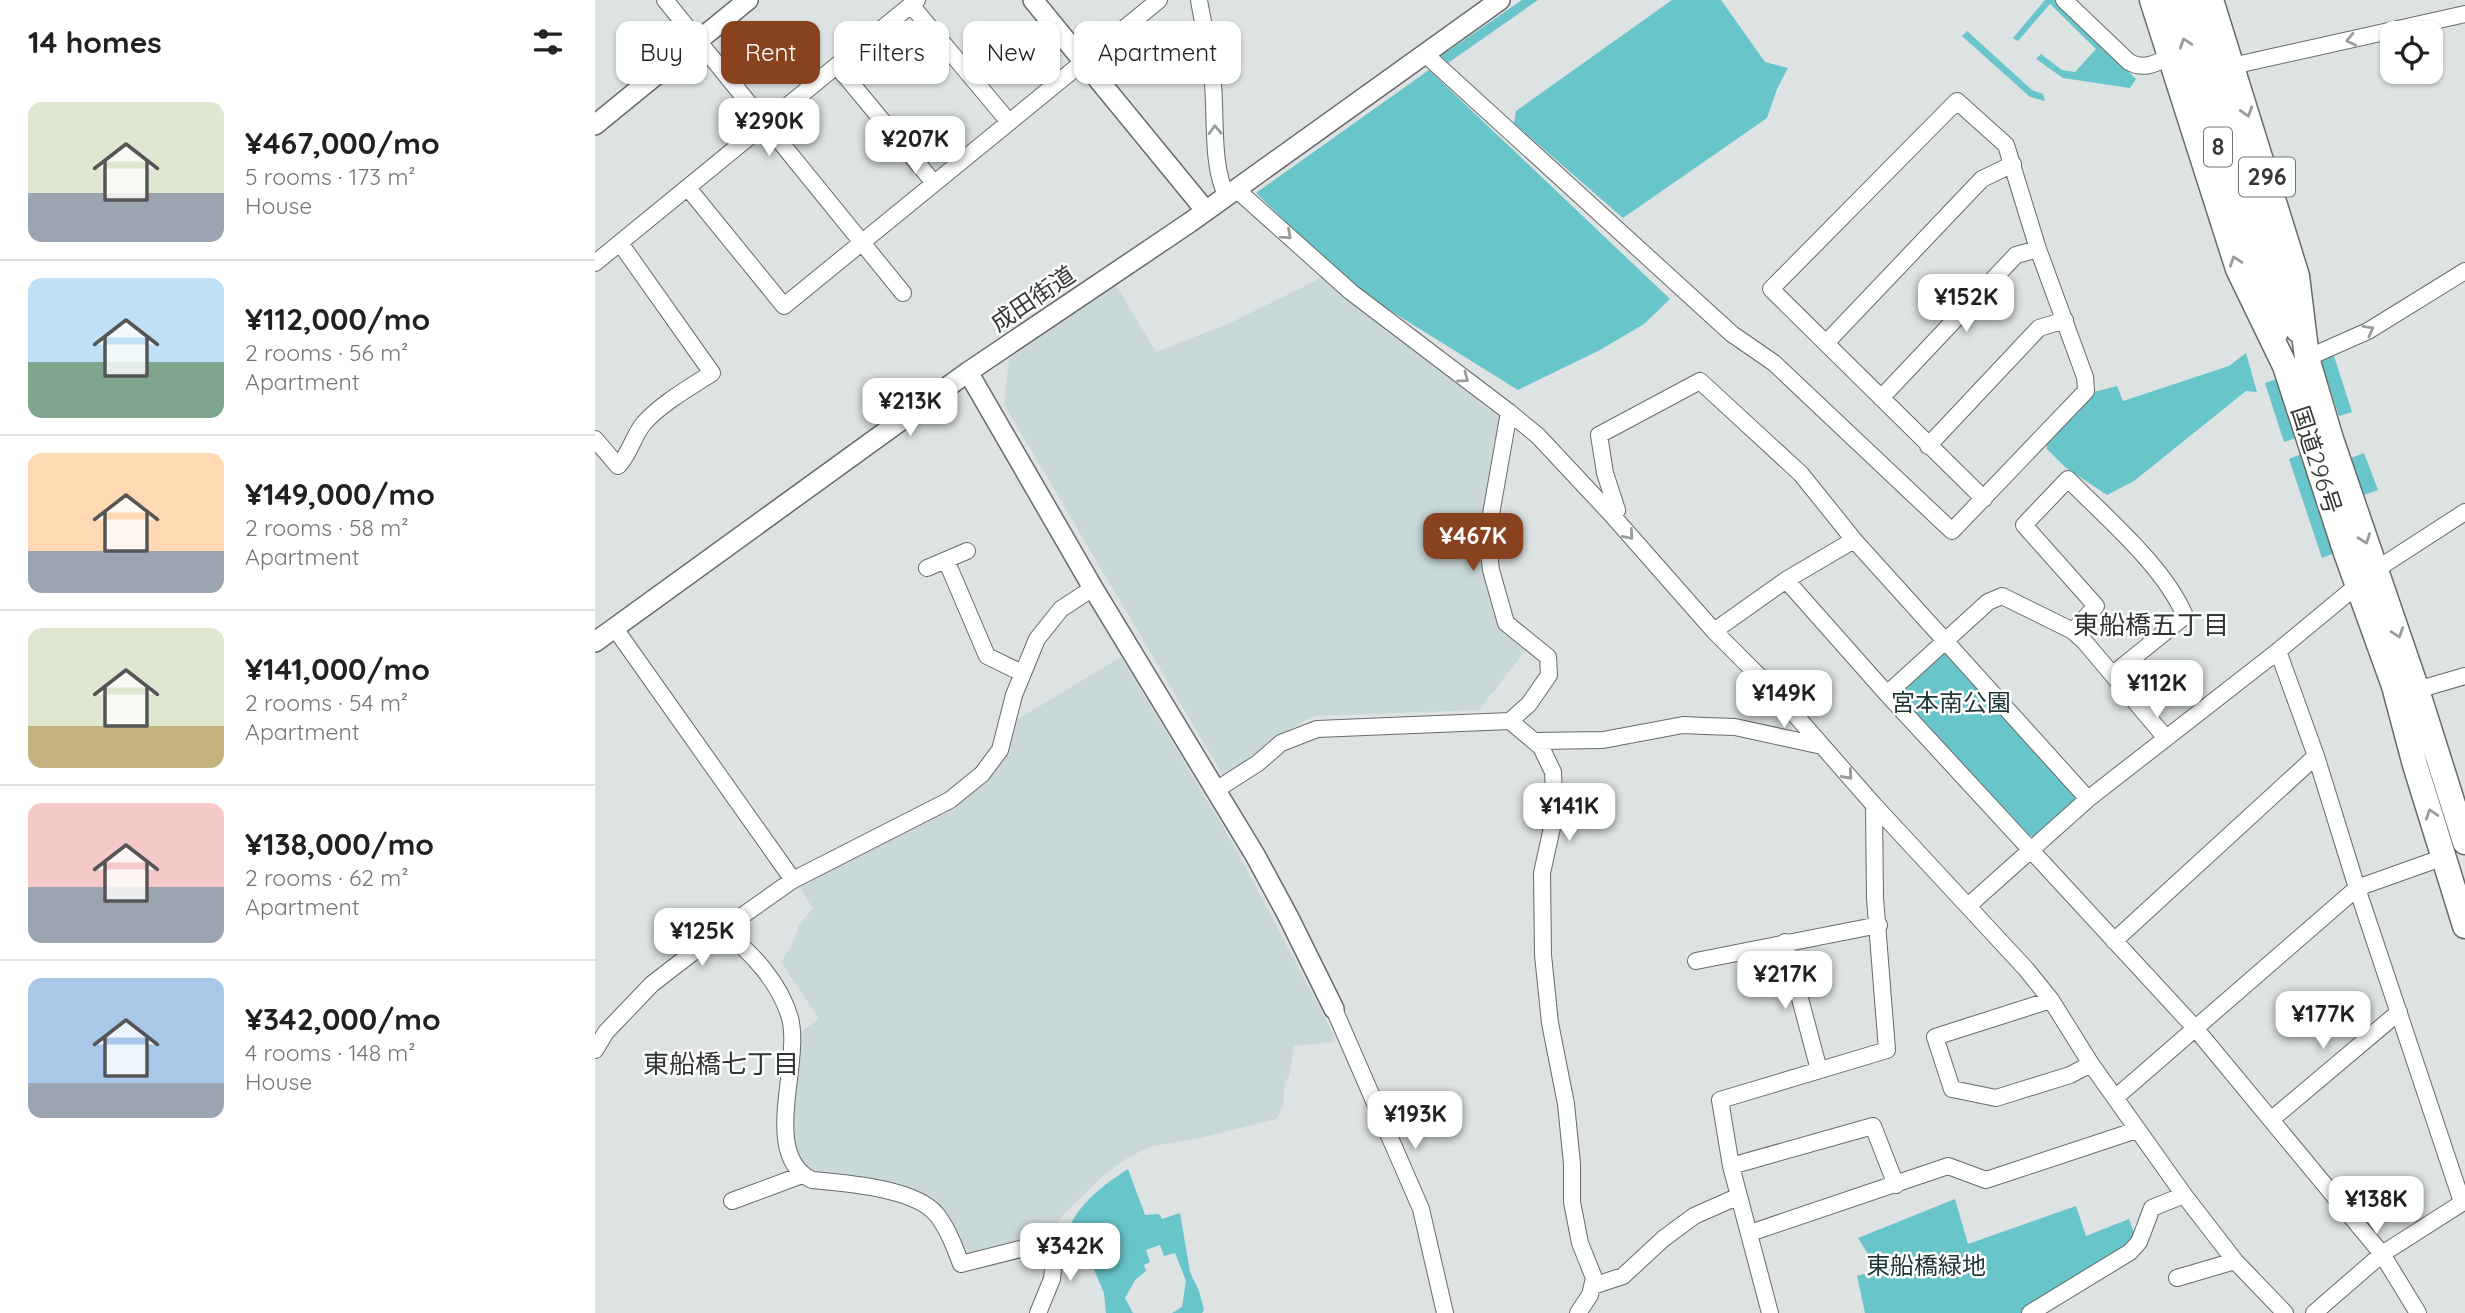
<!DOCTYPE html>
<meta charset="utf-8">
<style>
body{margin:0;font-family:Quicksand,"Noto Sans JP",sans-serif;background:#f2f2f2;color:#202124;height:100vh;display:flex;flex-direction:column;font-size:26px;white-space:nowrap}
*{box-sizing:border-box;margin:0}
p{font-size:23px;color:#757577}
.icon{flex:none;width:38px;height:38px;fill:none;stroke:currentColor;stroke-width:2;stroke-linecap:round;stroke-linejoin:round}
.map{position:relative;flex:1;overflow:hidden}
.side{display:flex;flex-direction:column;background:#fff;width:595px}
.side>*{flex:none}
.guide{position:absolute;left:21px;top:21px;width:665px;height:63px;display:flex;gap:14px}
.buttons{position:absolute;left:1785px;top:21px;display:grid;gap:14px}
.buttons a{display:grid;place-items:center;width:63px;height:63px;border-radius:14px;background:#fff;box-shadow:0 2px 5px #0004;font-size:35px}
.price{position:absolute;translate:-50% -60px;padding:0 16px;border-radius:14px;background:#fff;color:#222;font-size:23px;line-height:46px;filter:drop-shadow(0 2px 4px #0008)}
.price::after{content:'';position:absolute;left:50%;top:42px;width:21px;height:16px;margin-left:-10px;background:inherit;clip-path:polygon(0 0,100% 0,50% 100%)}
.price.on{background:#89421f;color:#fff}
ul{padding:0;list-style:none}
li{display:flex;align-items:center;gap:21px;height:175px;padding:0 28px}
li+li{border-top:2px solid #e0e0e0}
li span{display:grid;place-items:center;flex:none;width:196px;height:140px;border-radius:14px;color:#555}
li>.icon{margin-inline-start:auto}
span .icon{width:84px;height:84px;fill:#fffc;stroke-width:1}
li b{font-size:30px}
h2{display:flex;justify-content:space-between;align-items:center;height:84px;padding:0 28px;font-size:30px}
.chip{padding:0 24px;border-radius:14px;background:#fff;box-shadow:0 2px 5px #0004;font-size:24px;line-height:63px}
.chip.on{background:#89421f;color:#fff}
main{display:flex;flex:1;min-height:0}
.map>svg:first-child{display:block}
.built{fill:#cad8d9}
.green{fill:#68c5ca}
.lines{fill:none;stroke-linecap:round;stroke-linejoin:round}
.minor-casing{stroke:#676b6b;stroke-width:18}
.tertiary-casing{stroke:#676b6b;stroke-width:22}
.primary-casing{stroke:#676b6b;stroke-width:27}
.trunk-casing{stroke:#676b6b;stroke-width:27}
.minor{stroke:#fff;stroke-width:16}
.tertiary{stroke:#fff;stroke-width:19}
.primary{stroke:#fff;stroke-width:24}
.trunk{stroke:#fff;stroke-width:24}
.oneway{stroke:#9a9c9c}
.labels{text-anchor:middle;stroke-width:5;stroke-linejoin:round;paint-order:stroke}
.shield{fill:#fff;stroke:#727474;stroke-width:2}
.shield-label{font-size:23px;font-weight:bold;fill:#363838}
.street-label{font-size:24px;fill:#363838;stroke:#fff}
.park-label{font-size:24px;fill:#1f3637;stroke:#fff}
.neighbourhood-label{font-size:26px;fill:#323535;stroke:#fff}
</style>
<main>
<section class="side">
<h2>14 homes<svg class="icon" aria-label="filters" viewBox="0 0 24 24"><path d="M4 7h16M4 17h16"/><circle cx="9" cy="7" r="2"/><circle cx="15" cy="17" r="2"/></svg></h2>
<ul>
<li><span style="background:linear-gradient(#dfe7d0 65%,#9aa5b1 0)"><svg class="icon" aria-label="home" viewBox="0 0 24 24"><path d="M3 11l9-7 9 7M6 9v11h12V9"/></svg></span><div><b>¥467,000/mo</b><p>5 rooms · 173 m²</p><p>House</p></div></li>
<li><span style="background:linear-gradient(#bfe0f5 60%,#7fa58c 0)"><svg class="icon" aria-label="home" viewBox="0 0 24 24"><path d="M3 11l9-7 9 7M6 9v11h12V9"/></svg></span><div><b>¥112,000/mo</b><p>2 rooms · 56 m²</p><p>Apartment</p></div></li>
<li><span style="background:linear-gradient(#ffd9b3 70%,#9aa5b1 0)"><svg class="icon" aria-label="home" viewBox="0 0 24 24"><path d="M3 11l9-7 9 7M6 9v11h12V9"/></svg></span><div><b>¥149,000/mo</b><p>2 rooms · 58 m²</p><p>Apartment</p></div></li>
<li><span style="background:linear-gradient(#dfe7d0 70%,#c2b280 0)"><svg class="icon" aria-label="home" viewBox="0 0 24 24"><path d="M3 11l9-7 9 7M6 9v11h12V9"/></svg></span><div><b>¥141,000/mo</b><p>2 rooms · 54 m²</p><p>Apartment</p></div></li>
<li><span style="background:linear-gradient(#f6c9c9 60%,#9aa5b1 0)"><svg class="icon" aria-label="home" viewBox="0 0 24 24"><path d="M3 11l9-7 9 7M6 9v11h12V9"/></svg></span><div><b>¥138,000/mo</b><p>2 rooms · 62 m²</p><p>Apartment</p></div></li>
<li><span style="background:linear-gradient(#a9c7e8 75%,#9aa5b1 0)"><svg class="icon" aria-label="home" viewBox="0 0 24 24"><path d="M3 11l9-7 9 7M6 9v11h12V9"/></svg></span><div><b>¥342,000/mo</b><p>4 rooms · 148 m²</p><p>House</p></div></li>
</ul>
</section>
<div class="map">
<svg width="1870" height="1313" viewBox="0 0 1870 1313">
<rect width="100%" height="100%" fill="#dde2e2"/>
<path class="built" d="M728,277L906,419L888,536L907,625L934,646L884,710L718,716L679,739L658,760L630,779L409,404L414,359L521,285L561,352L635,323Z
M526,657L640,847L740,1037L739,1042L699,1046L694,1077L690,1082L688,1107L681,1119L609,1137L554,1147L531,1159L510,1174L466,1217L455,1236L369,1256L347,1212L211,1169L197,1142L203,1034L224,1019L186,962L199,941L204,924L218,909L203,884L357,803L417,723Z"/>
<path class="green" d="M927,0H943L853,63L846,56Z
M1077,0H1126L1170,62L1193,68L1182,89L1172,118L1028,218L919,123L921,111Z
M1450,0H1460L1541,79L1535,88L1468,78L1441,59L1446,54L1467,70L1480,72L1501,49L1455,4L1423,41L1418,38Z
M1372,31L1437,90L1448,94L1450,101L1435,97L1367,36Z
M834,70L1075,299L1049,324L1005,350L923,390L759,288L661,193Z
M1651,353L1662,392L1651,391L1539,481L1512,495L1470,467L1452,449L1451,441L1499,392L1522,386L1528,401L1634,366Z
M1738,353L1757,412L1744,416L1727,365V360Z
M1682,379L1701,438L1689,442L1670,383Z
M1769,453L1783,490L1769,495L1756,458Z
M1706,454L1740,553L1727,558L1694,459Z
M1348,652L1356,654L1480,794V801L1441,836H1433L1307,698V691Z
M533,1169L550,1215L564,1214L567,1219L585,1213L595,1272L604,1291L609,1310L607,1313H577L587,1307L591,1281L580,1253L569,1256L565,1245L551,1250L555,1262L549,1265L551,1271L540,1280L530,1298L538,1313H511L509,1293L492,1253H468C471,1213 501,1190 533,1169Z
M1360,1199L1373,1244L1481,1206L1491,1236L1534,1219L1541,1238L1529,1249L1427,1313H1270L1262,1276L1283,1270L1263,1238Z"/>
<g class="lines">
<g class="minor-casing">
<path id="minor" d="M70,0L308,293
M604,0C608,25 615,50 617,74C622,111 615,164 632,197
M1469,0L1534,62C1548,70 1560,64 1574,57
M316,5L414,122
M830,54L1137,334L1179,363L1357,531L1491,391L1490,377L1443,249L1411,145L1362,101L1176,289L1389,499
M242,66L339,183
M1637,66L1870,14
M93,188L189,306L564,0
M642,190L756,292L914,412L943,436L1016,514L1119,631L1181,693L1279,805L1431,969L1456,1000L1496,1064L1589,1195L1640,1261L1690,1313
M0,263L322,0
M1231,343L1387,179L1418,164
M1712,358L1773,331L1870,271
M1286,398L1421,255L1443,249
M914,412L892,537L896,570L911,623L953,657L954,675L934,704L915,721
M0,439L23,466C35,454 38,436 49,423C67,403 94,388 117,373L25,243
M1333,446L1444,328L1470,320
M1016,514L1022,510L1010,473L1004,435L1105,381L1206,474L1259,540L1493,799
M351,560L392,656L427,673
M332,568L372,551
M1191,580L1292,694L1600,1028L1787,1254L1823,1313
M19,627L198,880
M1119,631L1191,580L1259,540
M1478,631L1501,606L1429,525L1473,479C1511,518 1569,566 1590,616L1518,674
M1683,651L1721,756L1762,888L1867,1202
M1822,690L1870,676
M1292,694L1393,602L1407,596L1478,631L1489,641L1570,737
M939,741L1008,740L1088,725L1110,726L1140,727L1227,746
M621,790L663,763L686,743L722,729L915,721L946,747L958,772L960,814L947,873L948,955L955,1023L971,1104L977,1164V1202L985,1243L999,1278L995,1295L983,1313
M1373,906L1493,799L1683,651L1782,569L1870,512
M127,930C156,951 185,983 195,1018C207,1064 165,1155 217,1180C249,1183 321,1188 342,1215C353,1229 360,1248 366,1264L461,1240L457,1279L443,1313
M1519,941L1721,756
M1190,942L1224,1070
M1101,961L1284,925
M1456,1000L1340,1037L1357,1089L1401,1098L1475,1075L1496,1064
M739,1009L826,1209L850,1313
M0,1050L11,1032L57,984L127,930L198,880L355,800L387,774L405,750L419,695L442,639L466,609L498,588
M1520,1098L1762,888L1849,857
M1677,1119L1804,1012
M1136,1166L1278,1126L1301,1185
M137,1201L207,1175
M1155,1233L1353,1166L1391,1180L1542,1130
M1582,1278L1640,1261
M998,1286L1028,1276L1068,1239L1099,1216L1144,1196
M1175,1313L1136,1166L1125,1100L1292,1050L1280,898L1279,805
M1435,1313L1535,1252L1544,1242L1557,1208L1589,1195
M1719,1313L1787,1254L1870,1201"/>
</g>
<g class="tertiary-casing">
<path id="tertiary" d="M438,0L611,211
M0,125L153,0
M373,372L498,588L660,855L693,916L739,1009
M0,642L373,372L594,223L905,0"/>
</g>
<g class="primary-casing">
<path id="primary" d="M1576,0L1681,332
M1596,0L1703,330"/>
</g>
<g class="trunk-casing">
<path id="trunk" d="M1557,0L1643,269L1690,366L1751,553L1799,686L1820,765L1870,926
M1616,0L1702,276L1712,358L1736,439L1822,690L1870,842"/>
</g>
<use href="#minor" class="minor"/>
<use href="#tertiary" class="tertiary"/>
<use href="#primary" class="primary"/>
<use href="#trunk" class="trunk"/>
</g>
<defs><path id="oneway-chevron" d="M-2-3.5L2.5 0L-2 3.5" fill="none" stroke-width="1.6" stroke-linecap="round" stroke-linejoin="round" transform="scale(1.75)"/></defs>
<g class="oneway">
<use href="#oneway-chevron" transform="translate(1756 40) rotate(167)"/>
<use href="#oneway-chevron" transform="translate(1590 43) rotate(-108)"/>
<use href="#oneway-chevron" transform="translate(1652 112) rotate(73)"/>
<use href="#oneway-chevron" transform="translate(620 130) rotate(-92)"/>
<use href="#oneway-chevron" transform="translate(692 235) rotate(42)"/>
<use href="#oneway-chevron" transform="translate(1640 261) rotate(-108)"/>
<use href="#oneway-chevron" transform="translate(1774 330) rotate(-29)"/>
<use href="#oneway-chevron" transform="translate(869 378) rotate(37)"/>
<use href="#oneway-chevron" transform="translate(1034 535) rotate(49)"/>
<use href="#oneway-chevron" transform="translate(1770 539) rotate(70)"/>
<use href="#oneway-chevron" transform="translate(1803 633) rotate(71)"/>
<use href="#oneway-chevron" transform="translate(1253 775) rotate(48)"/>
<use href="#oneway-chevron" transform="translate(1836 814) rotate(-108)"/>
</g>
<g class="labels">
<g class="shield">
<rect x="1609" y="127.5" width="28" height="39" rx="5"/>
<rect x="1644" y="157.5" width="56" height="39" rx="5"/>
</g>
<g class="shield-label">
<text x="1623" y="155">8</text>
<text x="1672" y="185">296</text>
</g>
<g class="street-label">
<text transform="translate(438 299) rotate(-34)" y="8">成田街道</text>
<text transform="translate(1721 460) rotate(72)" y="8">国道296号</text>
</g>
<g class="park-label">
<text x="1356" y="711">宮本南公園</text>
<text x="1331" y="1274">東船橋緑地</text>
</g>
<g class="neighbourhood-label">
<text x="1556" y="634">東船橋五丁目</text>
<text x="126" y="1073">東船橋七丁目</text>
</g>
</g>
</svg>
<div class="buttons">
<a><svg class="icon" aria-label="locate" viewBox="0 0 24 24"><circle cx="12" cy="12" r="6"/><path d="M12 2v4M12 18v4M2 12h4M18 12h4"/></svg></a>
</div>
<b class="price" style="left:174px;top:158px">¥290K</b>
<b class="price" style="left:320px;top:176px">¥207K</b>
<b class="price" style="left:1371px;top:334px">¥152K</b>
<b class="price" style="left:315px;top:438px">¥213K</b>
<b class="price on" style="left:878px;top:573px">¥467K</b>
<b class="price" style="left:1562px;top:720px">¥112K</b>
<b class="price" style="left:1189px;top:730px">¥149K</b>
<b class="price" style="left:974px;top:843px">¥141K</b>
<b class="price" style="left:107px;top:968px">¥125K</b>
<b class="price" style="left:1190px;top:1011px">¥217K</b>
<b class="price" style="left:1728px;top:1051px">¥177K</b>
<b class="price" style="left:820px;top:1151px">¥193K</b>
<b class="price" style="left:1781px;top:1236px">¥138K</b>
<b class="price" style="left:475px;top:1283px">¥342K</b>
<div class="guide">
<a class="chip">Buy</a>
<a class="chip on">Rent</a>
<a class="chip">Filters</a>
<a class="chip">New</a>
<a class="chip">Apartment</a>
</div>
</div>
</main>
